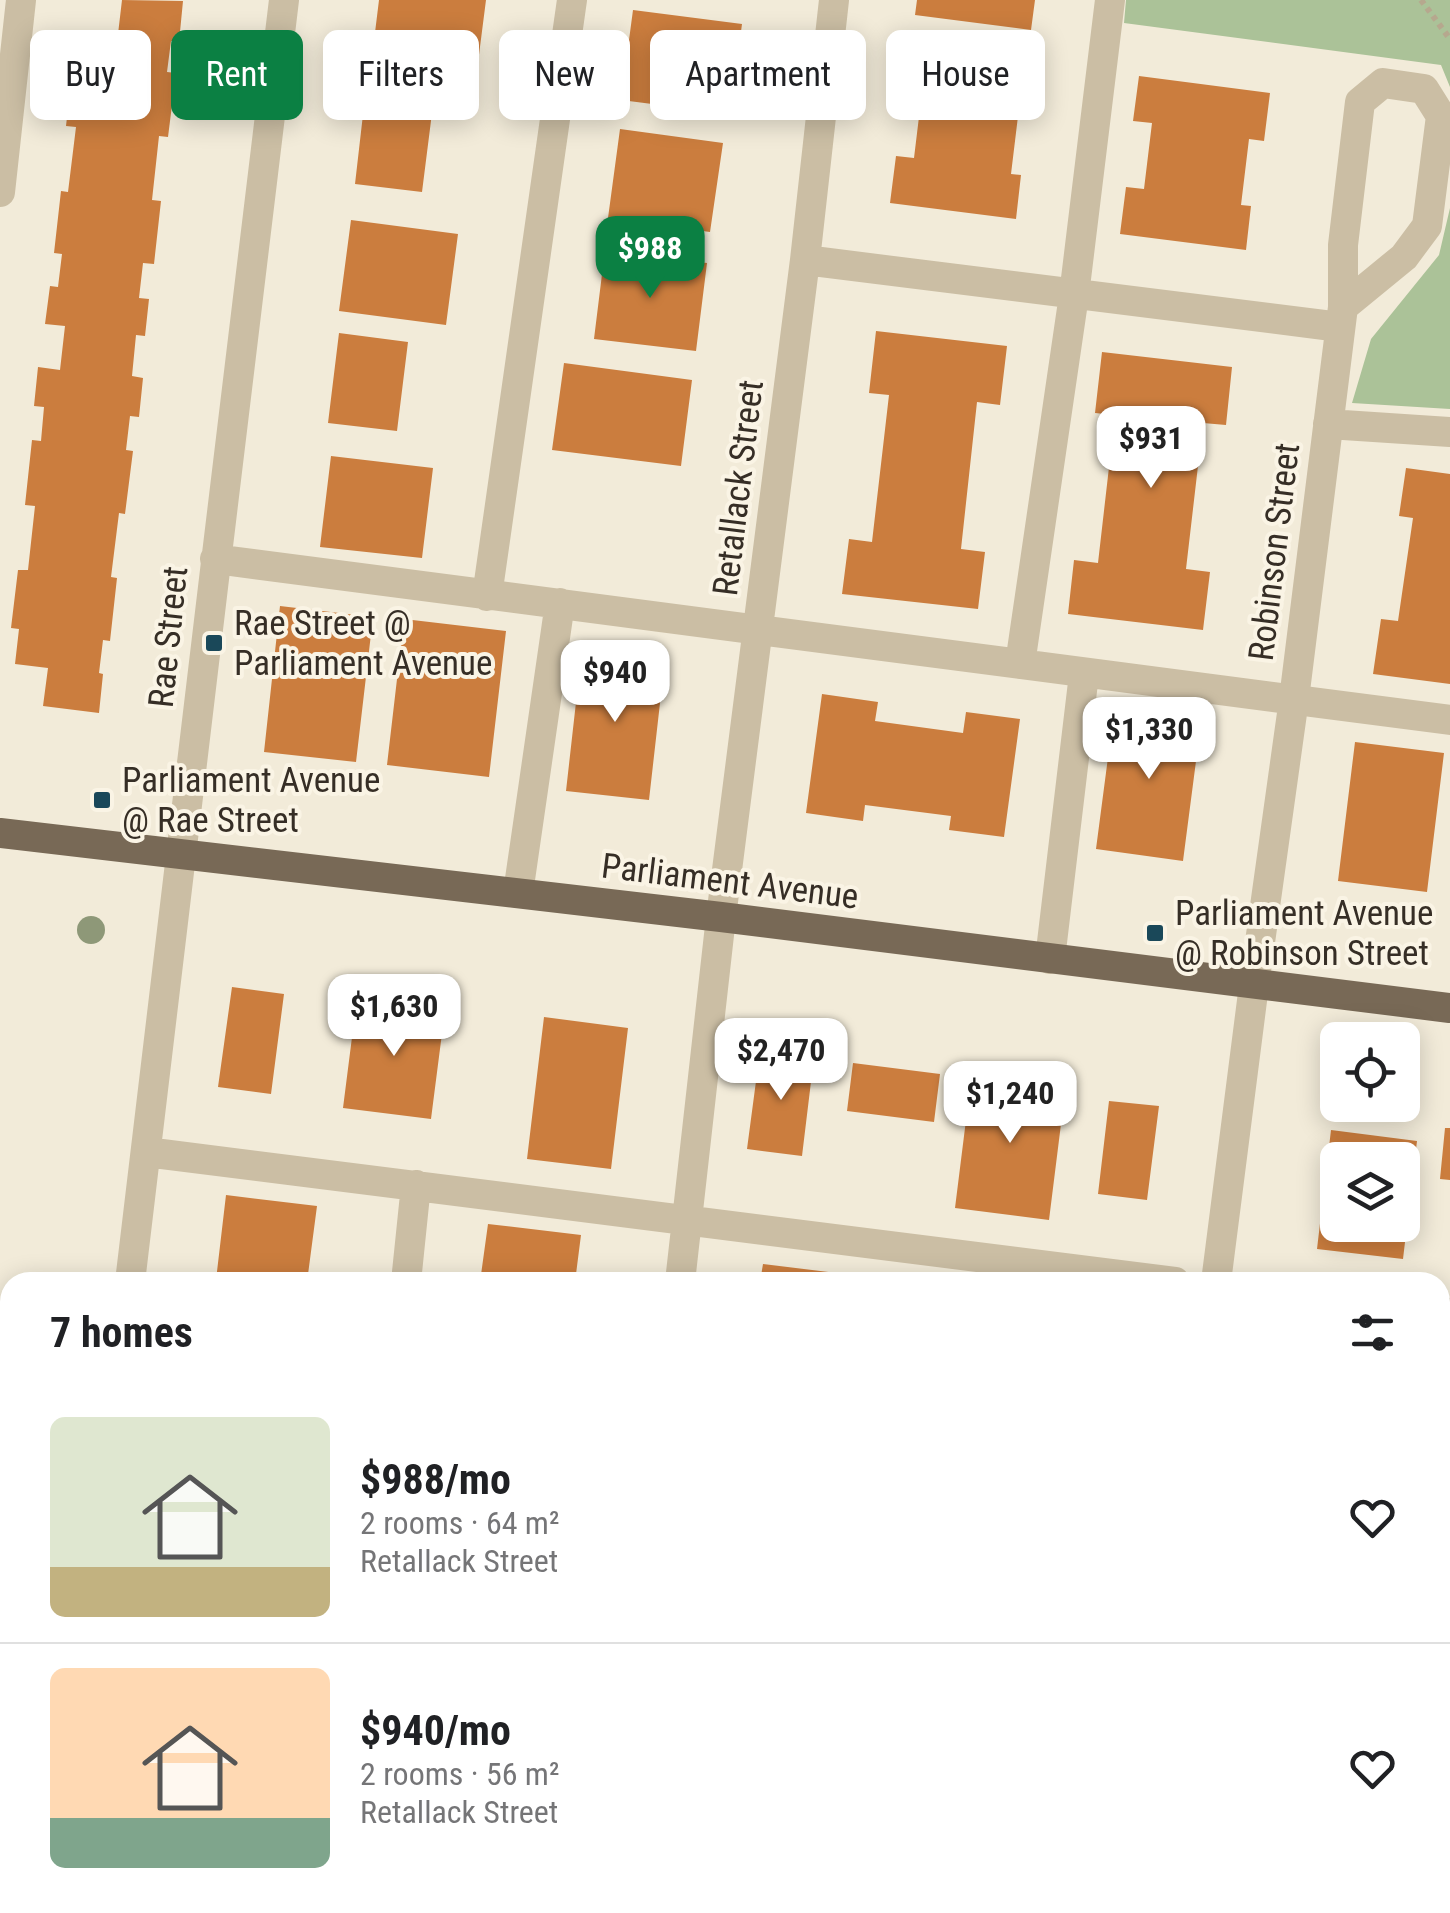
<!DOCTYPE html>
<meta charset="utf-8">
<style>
body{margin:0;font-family:"Roboto Condensed",sans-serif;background:#f2f2f2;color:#202124;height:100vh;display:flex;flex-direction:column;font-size:38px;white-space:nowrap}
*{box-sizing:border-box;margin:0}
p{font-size:32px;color:#757577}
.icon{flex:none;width:55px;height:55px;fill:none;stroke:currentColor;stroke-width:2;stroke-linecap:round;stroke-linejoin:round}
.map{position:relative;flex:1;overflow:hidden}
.side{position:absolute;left:0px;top:1272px;width:1450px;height:642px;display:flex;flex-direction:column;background:#fff;border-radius:30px 30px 0 0;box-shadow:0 5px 25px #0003}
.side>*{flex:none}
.banner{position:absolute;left:30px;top:30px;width:1390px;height:90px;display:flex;gap:20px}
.controls{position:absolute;left:1320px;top:1022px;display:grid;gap:20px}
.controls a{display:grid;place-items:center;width:100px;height:100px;border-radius:15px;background:#fff;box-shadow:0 5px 25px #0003;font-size:50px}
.price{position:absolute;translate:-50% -85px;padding:0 22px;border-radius:20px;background:#fff;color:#222;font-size:32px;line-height:65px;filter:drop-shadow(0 2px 5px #0008)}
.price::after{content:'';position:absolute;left:50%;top:60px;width:30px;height:22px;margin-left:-15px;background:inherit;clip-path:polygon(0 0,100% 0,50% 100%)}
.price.on{background:#0b8043;color:#fff}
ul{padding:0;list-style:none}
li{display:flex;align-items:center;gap:30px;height:250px;padding:0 50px}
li+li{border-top:2px solid #e0e0e0}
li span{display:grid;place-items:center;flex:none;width:280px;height:200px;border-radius:15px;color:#555}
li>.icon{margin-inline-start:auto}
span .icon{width:120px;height:120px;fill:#fffc;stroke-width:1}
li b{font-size:42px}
h2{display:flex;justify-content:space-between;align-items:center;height:120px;padding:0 50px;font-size:42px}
.chip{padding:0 35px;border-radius:15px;background:#fff;box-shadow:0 5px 25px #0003;font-size:35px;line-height:90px}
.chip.on{background:#0b8043;color:#fff}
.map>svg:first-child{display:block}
.green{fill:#abc298}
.building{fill:#cb7d3e;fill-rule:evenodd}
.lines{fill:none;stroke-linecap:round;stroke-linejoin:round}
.path{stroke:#b6a88e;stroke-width:6;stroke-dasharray:5 5;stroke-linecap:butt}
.minor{stroke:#cbbea4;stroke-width:30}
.major{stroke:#786956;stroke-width:30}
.tree{fill:#8e9878}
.poi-dot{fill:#1a4859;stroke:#faf4e5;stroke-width:4}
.labels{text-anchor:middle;stroke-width:8;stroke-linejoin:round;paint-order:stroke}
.street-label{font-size:35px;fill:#362e26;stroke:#faf4e5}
.poi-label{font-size:35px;fill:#362e26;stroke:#faf4e5;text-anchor:start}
</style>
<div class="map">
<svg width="1450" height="1913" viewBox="0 0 1450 1913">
<rect width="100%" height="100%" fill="#f2ebd9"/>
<path class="green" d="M1126,0H1450V87L1441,65L1124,23Z
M1450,208V409L1352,403L1371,339L1439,255Z"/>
<path class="building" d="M122,0L183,1L179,42L171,41L167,72L176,73L168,137L159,136L152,200L161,201L154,264L143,263L139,298L149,299L145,336L136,335L132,376L143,378L139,417L130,416L126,450L133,451L125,514L119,513L111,577L117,578L110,641L103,640L99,673L103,674L99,713L43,706L48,668L15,664L19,629L11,628L18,570H28L35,506L25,505L32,440L41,441L44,407L34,406L38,367L60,370L65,326L45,324L50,286L58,287L62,254L54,253L61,191L68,192L76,127L66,126L73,63L81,64L85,30L118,34Z
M379,0H486L476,78L371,65Z
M917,0H1035L1031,30L915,15Z
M633,10L742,24L730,114L621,100Z
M909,45L1041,61L1034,110L1019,108L1011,174L1021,175L1016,219L890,203L896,156L914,158L922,92L903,89Z
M1139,76L1270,93L1264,141L1249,139L1241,205L1251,206L1246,250L1120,234L1126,187L1144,189L1152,123L1133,121Z
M365,97L433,105L422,192L355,184Z
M620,129L723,143L710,232L608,218Z
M351,220L458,234L446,325L339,311Z
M605,250L707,263L696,351L594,339Z
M876,331L1007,346L1000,405L977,402L961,549L985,552L978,609L842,594L849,539L872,542L889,395L869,393Z
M339,333L408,342L397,431L328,423Z
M1102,352L1232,367L1226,425L1203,423L1186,569L1210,572L1203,630L1068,614L1074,560L1098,563L1115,415L1095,413Z
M564,363L692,380L681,466L552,450Z
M331,456L433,468L422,558L320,547Z
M1406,468L1450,474V684L1373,674L1381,619L1398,621L1413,518L1399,516Z
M280,606L373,617L356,762L264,752Z
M404,619L506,631L489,777L387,765Z
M582,649L665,659L649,800L566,791Z
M822,694L878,702L875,721L963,733L966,712L1020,719L1004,837L949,830L951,816L865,805L863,821L806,813Z
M1115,704L1202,715L1183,861L1096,849Z
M1355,742L1444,753L1427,892L1338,881Z
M232,987L284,994L271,1094L218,1087Z
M357,998L445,1010L431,1119L343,1108Z
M544,1017L628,1028L611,1169L527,1159Z
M760,1051L814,1057L802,1156L747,1149Z
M853,1063L940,1074L934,1122L847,1111Z
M972,1072L1066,1084L1049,1220L955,1208Z
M1109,1101L1159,1106L1147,1200L1098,1194Z
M1445,1128H1450V1180L1440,1179Z
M1331,1130L1417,1141L1403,1259L1317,1249ZM1338,1160H1402V1225H1338Z
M226,1195L317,1206L307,1282H238L216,1280Z
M488,1224L581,1235L575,1282H480Z
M763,1264L853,1275L852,1282H760Z
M0,1393L10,1394V1504L2,1565H0Z
M1448,1858H1450V1911L1442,1910Z
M140,1905H216L259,1911V1913H139Z"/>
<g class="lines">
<path class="path" d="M1421,0L1450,39"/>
<path class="minor" d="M0,192L21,0
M805,260L1340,327
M1328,424L1450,432
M215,559L1450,720
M487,596L572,0
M1020,664L1074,295L1110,0
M518,893L560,603
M1050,959L1084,674
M146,1152L1175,1282
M130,1282C182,855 231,427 284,0
M406,1282L416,1185
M680,1282L721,917L805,260L834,0
M1216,1282L1254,985L1294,699L1343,307V245L1360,102L1383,83L1424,89L1441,116L1427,226L1404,257L1343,307
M1440,1312L1450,1313
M1440,1765L1450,1687
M742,1905L803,1913
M53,1913L54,1905
M335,1913L336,1905
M600,1913L601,1905
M865,1913L866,1905
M1135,1913L1136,1905
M1421,1913L1422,1905"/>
<path class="major" d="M0,833L721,917L1450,1008"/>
</g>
<circle class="tree" cx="91" cy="930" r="14"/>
<g class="poi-dot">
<rect x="204" y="633" width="20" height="20" rx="5"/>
<rect x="92" y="790" width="20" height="20" rx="5"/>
<rect x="1145" y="923" width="20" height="20" rx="5"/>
</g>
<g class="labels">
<g class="street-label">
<text transform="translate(738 488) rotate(-83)" y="12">Retallack Street</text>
<text transform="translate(1274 552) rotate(-83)" y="12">Robinson Street</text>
<text transform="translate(168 637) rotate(-84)" y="12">Rae Street</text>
<text transform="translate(730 881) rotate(7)" y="12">Parliament Avenue</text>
</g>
<g class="poi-label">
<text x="234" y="635">Rae Street @<tspan x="234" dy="40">Parliament Avenue</tspan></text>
<text x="122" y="792">Parliament Avenue<tspan x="122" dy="40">@ Rae Street</tspan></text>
<text x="1175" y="925">Parliament Avenue<tspan x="1175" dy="40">@ Robinson Street</tspan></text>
</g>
</g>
</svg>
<div class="controls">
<a><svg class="icon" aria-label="locate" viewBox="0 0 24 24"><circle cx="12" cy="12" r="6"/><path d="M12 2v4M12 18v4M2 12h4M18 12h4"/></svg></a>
<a><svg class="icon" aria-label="layers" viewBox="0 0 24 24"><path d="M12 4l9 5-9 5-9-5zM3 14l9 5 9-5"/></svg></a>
</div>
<b class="price on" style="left:650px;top:301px">$988</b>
<b class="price" style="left:1151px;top:491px">$931</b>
<b class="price" style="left:615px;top:725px">$940</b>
<b class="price" style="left:1149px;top:782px">$1,330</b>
<b class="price" style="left:394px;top:1059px">$1,630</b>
<b class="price" style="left:781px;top:1103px">$2,470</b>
<b class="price" style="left:1010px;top:1146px">$1,240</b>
<div class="banner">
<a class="chip">Buy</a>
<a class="chip on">Rent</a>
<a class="chip">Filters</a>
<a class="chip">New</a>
<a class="chip">Apartment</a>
<a class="chip">House</a>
</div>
<section class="side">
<h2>7 homes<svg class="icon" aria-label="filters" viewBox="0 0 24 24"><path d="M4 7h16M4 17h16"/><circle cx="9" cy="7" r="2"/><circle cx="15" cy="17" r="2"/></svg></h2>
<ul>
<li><span style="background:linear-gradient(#dfe7d0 75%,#c2b280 0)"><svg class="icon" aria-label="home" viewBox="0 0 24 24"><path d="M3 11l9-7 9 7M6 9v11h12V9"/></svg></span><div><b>$988/mo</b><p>2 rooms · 64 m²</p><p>Retallack Street</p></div><svg class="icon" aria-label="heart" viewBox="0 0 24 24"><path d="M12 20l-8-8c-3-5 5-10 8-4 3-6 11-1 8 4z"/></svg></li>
<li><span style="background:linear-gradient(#ffd9b3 75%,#7fa58c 0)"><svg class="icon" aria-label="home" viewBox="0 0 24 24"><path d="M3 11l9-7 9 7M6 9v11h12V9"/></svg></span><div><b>$940/mo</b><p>2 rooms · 56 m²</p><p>Retallack Street</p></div><svg class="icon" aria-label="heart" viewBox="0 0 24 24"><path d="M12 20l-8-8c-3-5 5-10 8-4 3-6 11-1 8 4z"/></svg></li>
</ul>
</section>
</div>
